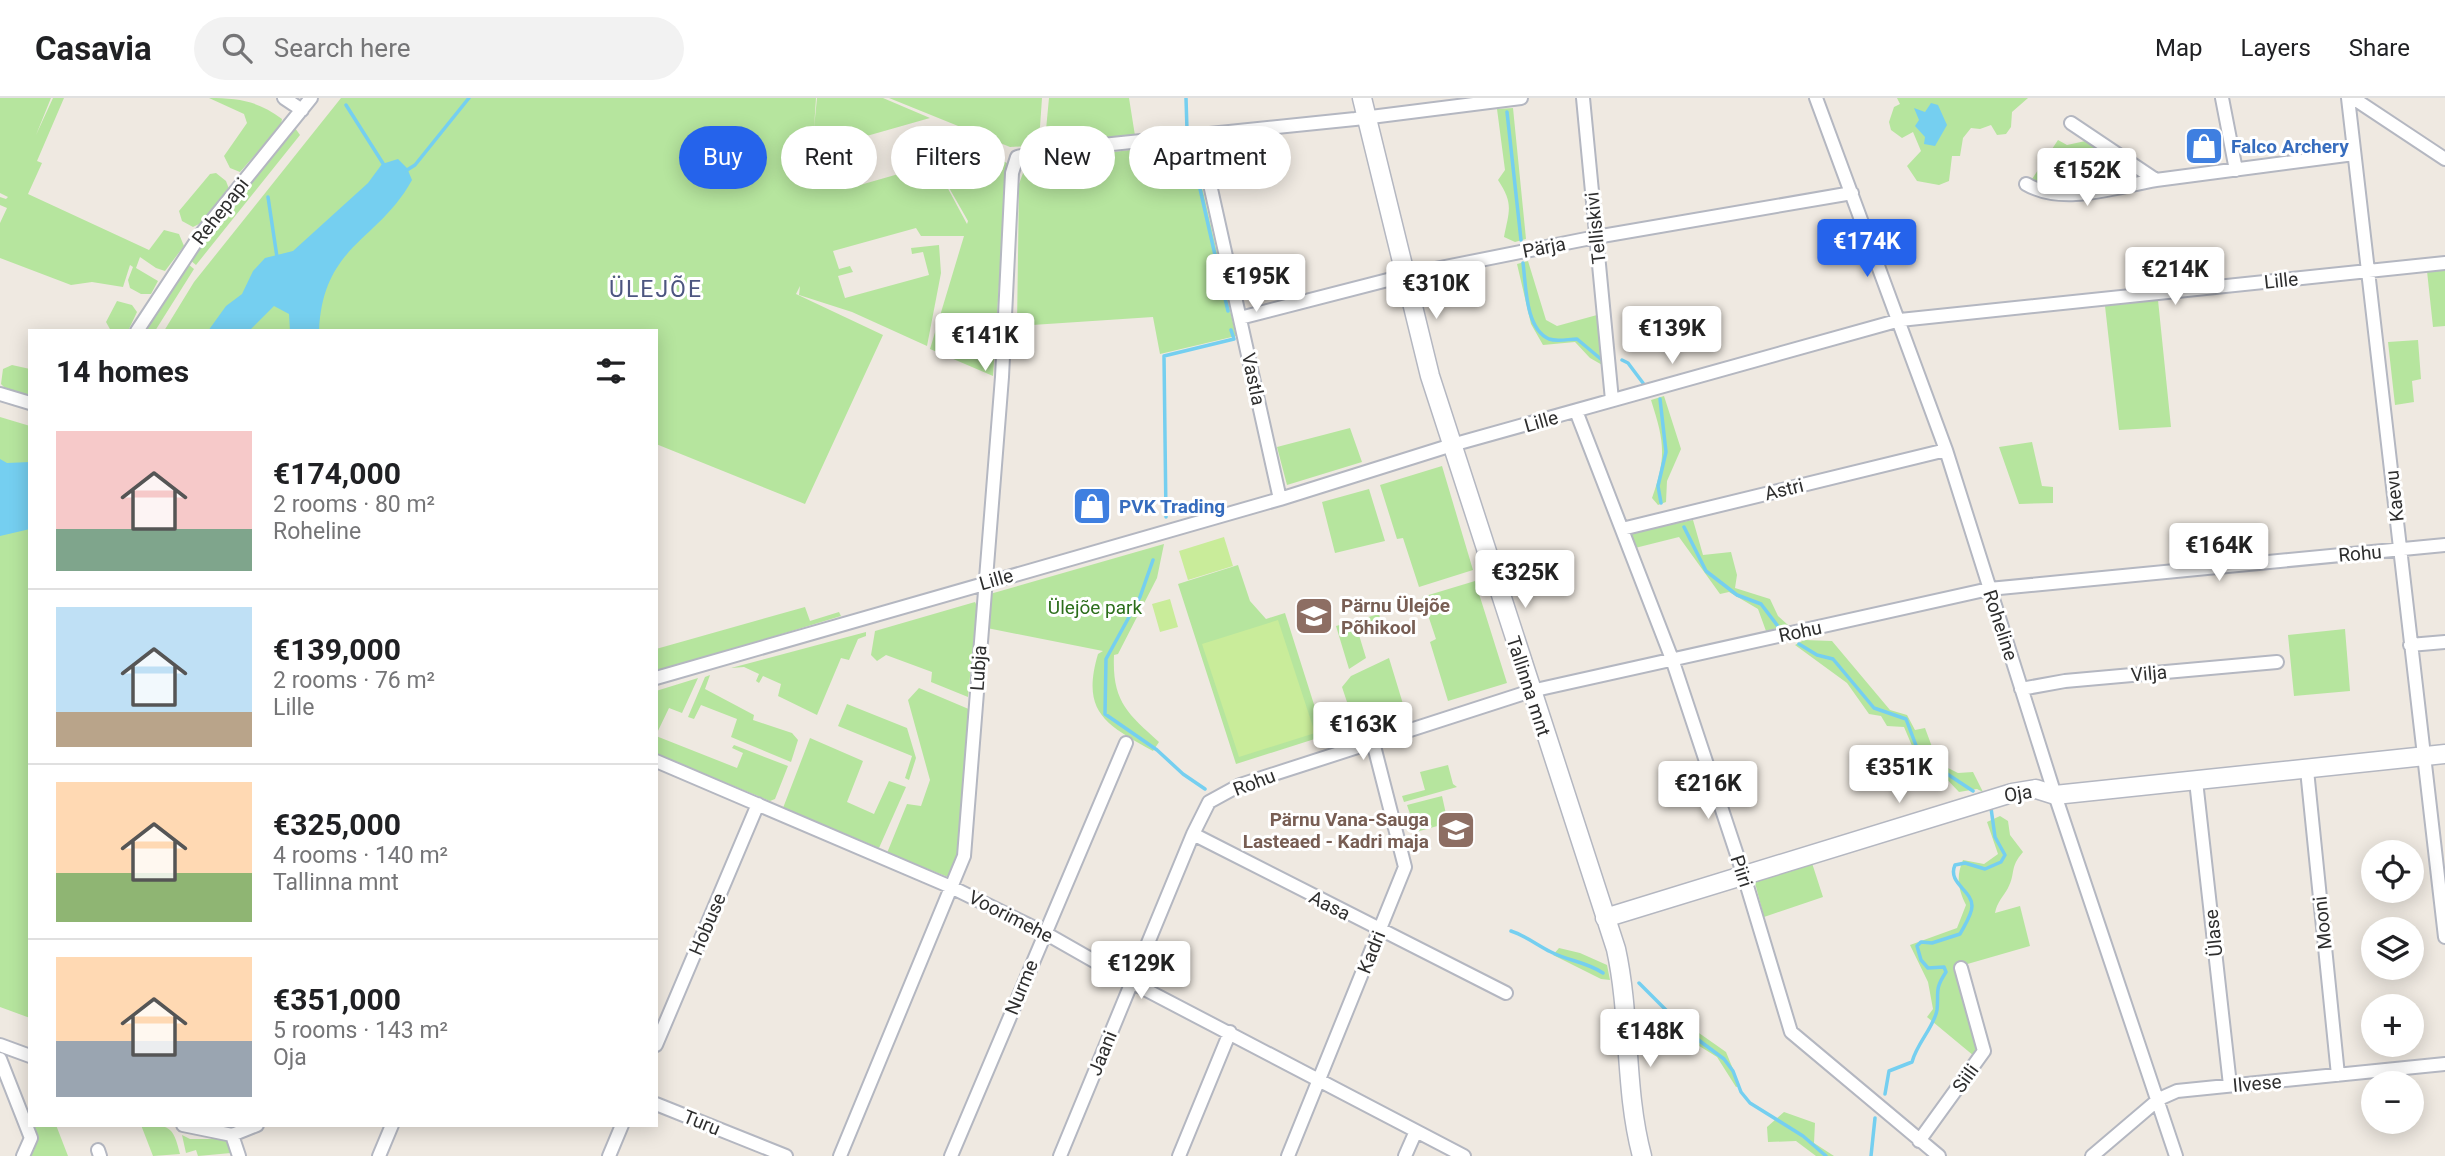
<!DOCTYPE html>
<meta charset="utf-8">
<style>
body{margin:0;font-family:Roboto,sans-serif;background:#f2f2f2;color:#202124;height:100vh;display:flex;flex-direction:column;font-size:26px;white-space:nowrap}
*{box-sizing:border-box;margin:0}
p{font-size:23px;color:#757577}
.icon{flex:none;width:38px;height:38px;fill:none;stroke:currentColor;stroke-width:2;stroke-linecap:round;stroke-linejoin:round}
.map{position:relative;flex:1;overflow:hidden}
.sheet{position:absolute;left:28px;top:231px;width:630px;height:798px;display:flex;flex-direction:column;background:#fff;border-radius:0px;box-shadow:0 4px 18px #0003}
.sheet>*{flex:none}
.top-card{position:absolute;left:679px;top:28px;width:665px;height:63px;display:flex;gap:14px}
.buttons{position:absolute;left:2361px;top:742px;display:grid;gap:14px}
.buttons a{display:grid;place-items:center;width:63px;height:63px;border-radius:50%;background:#fff;box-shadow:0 4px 18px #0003;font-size:35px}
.price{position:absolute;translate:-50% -60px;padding:0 16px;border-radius:7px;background:#fff;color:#222;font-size:23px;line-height:46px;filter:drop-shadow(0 2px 4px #0008)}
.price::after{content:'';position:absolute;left:50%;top:42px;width:21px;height:16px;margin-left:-10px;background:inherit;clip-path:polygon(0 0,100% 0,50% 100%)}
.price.active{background:#2563eb;color:#fff}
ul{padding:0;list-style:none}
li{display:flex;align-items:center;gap:21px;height:175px;padding:0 28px}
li+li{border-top:2px solid #e0e0e0}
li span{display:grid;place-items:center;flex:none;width:196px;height:140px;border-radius:0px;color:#555}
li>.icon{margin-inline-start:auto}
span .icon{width:84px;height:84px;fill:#fffc;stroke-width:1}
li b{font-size:30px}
h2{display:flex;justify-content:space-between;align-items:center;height:84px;padding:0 28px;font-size:30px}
.tag{padding:0 24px;border-radius:32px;background:#fff;box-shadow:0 4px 18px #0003;font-size:24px;line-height:63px}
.tag.active{background:#2563eb;color:#fff}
header{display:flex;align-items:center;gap:42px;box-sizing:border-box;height:98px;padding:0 35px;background:#fff;border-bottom:2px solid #e0e0e0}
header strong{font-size:33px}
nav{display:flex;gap:38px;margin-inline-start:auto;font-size:24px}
.search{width:490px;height:63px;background:#f2f2f2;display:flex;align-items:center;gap:18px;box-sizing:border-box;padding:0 24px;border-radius:38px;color:#757577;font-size:26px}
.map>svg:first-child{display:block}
.green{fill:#b6e59e}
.pitch{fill:#c9ec9a}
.water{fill:#75cff0}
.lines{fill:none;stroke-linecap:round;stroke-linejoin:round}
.stream{stroke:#75cff0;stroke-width:3.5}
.street-casing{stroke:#b4b7c1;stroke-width:16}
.secondary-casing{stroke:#b4b7c1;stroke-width:21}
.street{stroke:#fff;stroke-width:12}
.secondary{stroke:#fff;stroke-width:18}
.labels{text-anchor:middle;stroke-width:6;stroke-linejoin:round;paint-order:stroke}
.shop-label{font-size:19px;font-weight:bold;fill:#366cbe;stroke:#fff;text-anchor:start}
.street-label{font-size:19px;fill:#2e2e2e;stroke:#fff}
.education-label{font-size:19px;font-weight:bold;fill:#785e54;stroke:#fff;text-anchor:start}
.park-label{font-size:19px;fill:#2c6e1b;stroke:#fff}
.quarter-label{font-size:23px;letter-spacing:2px;fill:#4d5680;stroke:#fff}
</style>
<header>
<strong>Casavia</strong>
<div class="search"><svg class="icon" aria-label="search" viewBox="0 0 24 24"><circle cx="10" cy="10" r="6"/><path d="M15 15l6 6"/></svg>Search here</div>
<nav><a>Map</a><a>Layers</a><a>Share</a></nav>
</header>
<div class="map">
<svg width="2445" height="1058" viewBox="0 0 2445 1058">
<rect width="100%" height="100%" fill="#efe9e1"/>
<path class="green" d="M0,0H51L36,37L53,0H64L37,63L42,65L28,96L149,152L164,132L179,136L184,148L165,173L156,170L140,159L136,170L158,183L151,196H141L130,190L128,182L133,169L130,167L123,189L92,184L71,187L0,160V125L7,110L0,107V99L6,101L8,99L0,95Z
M209,0C239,0 258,3 282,21L281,27L240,74L230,70L224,58L247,25L244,16Z
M341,0H816L814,30L817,0H883L930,20L842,45L848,62L856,60L858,66L848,70L853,89L937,65L932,46L922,49L920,42L944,36L960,41L945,85L967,126L968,123L948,88L961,44L1007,65L993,278L930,251L964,138H921L916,130L833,153L839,171L850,168L853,174L838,178L845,200L929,177L923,154L912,156L911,150L939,147L941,175L927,248L852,214L799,197L800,188L796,196L883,237L805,406L656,346V233H164L194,184Z
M889,0H1042L1040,29L1027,48L1010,49Z
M1049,0H1129L1136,44L1044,53Z
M1897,0H2028L2012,14L2011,29L2006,36L1997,37L1991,27L1980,31L1971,30L1963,40L1960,58H1952L1949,83L1939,87L1917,83L1907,68L1921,53L1913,34L1902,40L1891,32L1889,24L1894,9L1900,6Z
M1513,10L1526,141L1515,144L1504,139C1509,113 1514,106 1498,82L1505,72L1497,11Z
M295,30L300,37L196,167L190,162Z
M2058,42L2067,47L2090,42L2138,76L2135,81L2066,91L2030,84Z
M1192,45L1236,238L1160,256L1153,219L1017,228L1019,86L1023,75L1034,63Z
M216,75L226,83L229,91L199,126L193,129L182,123L179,113L210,76Z
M1528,163L1546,222L1557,228L1597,217L1604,268L1590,260L1575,244L1543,247L1531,226L1517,166Z
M188,166L194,171L155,233H145Z
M2445,171V228L2433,229L2427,173Z
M2158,202L2171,329L2119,332L2105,208Z
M117,203L132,207L137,214L128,233H111L106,224Z
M2418,242L2421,281L2412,283L2414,304L2395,307L2388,244Z
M12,267L30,271V298L6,291L1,286L3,271Z
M1664,298L1681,351L1667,383L1666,404L1658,407L1652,400C1667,358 1664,343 1651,302Z
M0,319L30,328V920L0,909Z
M1350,330L1362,364L1287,387L1277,349Z
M2032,344L2042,388L2053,389V405L2019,406L1999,349Z
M1442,368L1473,472L1419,489L1403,440L1397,441L1380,387Z
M1369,391L1385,443L1335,455L1322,404Z
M1693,422L1703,457L1731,454L1737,477L1735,490L1770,501L1778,518L1788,527L1766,533L1758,511L1729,494L1720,496L1679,439L1635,450L1631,434Z
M1164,446L1157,480L1118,556L1114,557C1112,603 1127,615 1159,644L1153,653C1105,626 1081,614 1098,556L1103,553L987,530L990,496Z
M1238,467L1250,503L1266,521L1285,515L1324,638L1236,666L1178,486Z
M1475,483L1507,585L1448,603L1430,544L1436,541L1422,499Z
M975,504L977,508L968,599L931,584L932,574L886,557L877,563L871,557L875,533Z
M805,509L810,523L839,514L841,518L656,574V551Z
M1379,516L1383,530L1359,537L1366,560L1349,571L1336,528Z
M2345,531L2350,593L2294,598L2288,537Z
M866,534V538L858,541L849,562L841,560L817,617L778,598L781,586L763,578L759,585L756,583L759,576L744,569L731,570Z
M1804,542L1832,543L1890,612L1907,617L1915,632L1925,630L1938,665L1958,675L1973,674L1983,694L1977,691L1959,694L1939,673L1924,676L1904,629L1887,628L1881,618L1869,616L1847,585L1795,547Z
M1389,560L1403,606L1353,622L1342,589L1351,578Z
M710,577L705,591L754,617L753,622L792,635L798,642L791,664L731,639L737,621L701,607L694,621L688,619L705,579Z
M698,580L682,615L669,610L656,637V593Z
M919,590L971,612L960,754L953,776L948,779L887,755L907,706L921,708L930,682L908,602Z
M847,606L907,630L916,660L909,682L905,680L912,658L838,628Z
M656,638L737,670L743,655L732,650L734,647L788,668L775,701L770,703L656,656Z
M810,640L863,663L847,704L874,716L889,683L906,689L879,750L783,710Z
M1448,667L1453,686L1457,689L1404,704L1402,698L1425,692L1420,674Z
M1442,698L1448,725L1416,734L1407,707Z
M2000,718L2008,723L2010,737L2023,754C2009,770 2016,775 2008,790C2003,799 1997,804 1995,815L2020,808L2030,848L1957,869L1979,950L1974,958L1927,919L1933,911L1928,884L1910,847L1957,830L1966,807C1958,791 1956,778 1963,762L1984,766L1998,756L1987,724Z
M1811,762L1823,799L1764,819L1754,781Z
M1559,850L1580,855L1607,867L1610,882L1601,881L1553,857Z
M1689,928L1726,954L1740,988L1736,989L1717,959L1688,941Z
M1784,1014L1815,1025L1814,1045L1834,1058H1816L1796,1043L1768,1044L1767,1029Z
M36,1027H56L68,1058H27L31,1030Z
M141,1027C169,1027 173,1027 180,1056L153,1058Z
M182,1037L190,1041H226L231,1055L198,1058L196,1052L186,1055Z"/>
<path class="pitch" d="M1224,439L1233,468L1188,482L1179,453Z
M1170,501L1178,529L1160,534L1152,506Z
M1278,522L1315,635L1239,659L1202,546Z"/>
<path class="water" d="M1931,5L1938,7L1947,27L1935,48L1924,46L1925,39L1915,28L1919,22L1914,10L1925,14Z
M398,61L407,70L412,82C378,144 323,146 319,233H290L289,216L274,208L249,233H208L226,208L242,196L253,173L265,160L293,153L368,85L382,66Z
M0,361L7,365L30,364V431L0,438Z"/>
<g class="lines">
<path class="stream" d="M1186,0L1187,32
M346,7L384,67
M1507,14L1521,142
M1191,51L1215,157
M407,72L415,67L469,0
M268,99L277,159
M1523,165C1526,186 1525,231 1549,241C1557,244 1569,241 1577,241L1602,262
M1219,175L1228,213
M1622,262L1628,265L1643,285
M1660,301L1666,354L1658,388L1661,405
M1166,419L1164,258L1234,241L1231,232
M1684,429L1706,473L1737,497L1761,506L1780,531
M1153,462L1140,499L1106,561L1105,616L1157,652L1183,676L1205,691
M1799,546L1817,557L1833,561L1874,610L1906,621L1920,658L1973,693
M1511,833C1526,838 1537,847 1551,854C1568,863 1587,864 1603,875
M1639,885L1689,935L1724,961L1733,973L1741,994L1750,1005L1803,1038L1826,1058
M1885,996L1889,973L1912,964C1917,945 1934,929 1937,912C1939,894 1934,892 1946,874L1944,869L1928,870L1921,862L1917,848L1921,844L1932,845L1960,836C1964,828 1972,817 1972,808C1972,792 1947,785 1955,767L1965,765L1985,771L2001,764L2005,757L1995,739L1991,710
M1871,1058L1875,1020"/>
<g class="street-casing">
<path id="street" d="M284,0L302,12
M1583,0L1612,302
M1816,0L1946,352L2055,697L2176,1058
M2222,0L2236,72
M2348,0L2445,839
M2353,0L2445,61
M2071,25L2156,82L2354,56
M1199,37L1280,401
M2026,86C2063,108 2115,89 2156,82
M1240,220L1415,175L1596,139L1852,95
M137,233L201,136L311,0
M0,296L30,305
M1576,313L1672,561L1744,778L1791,934L1939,1058
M1622,431L1946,352
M2410,547L2445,544
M656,580L1280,401L1452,347L1900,222L2445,165
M2021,591L2065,583L2277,564
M656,663L951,789L1045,835L1131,884L1464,1058
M2307,672L2338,977
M2196,683L2230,987
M1193,736L1506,895
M0,947L30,958
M656,947L758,706
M0,961L31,1040L23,1058
M656,1006L786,1058
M183,1027L232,1037L257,1027
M232,1037L239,1058
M1919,1043L1984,953L1961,870
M98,1052L100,1058
M379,1058L392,1027
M609,1058L622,1027
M840,1058L964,758L1002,279L1012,75L1017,59L1044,53L1355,21L1521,0
M951,1058L1126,645
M1060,1058L1193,736L1209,704L1240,687L1531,593L1989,491L2445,447
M1179,1058L1230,934
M1288,1058L1405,769L1373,644
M1405,1058L1416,1033
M2092,1058L2159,1001L2177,993L2445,966"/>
</g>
<g class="secondary-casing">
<path id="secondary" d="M1362,0L1430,278L1616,851C1631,919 1624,991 1642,1058
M1605,820L2012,695L2036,691L2055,697L2445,656"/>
</g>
<use href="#street" class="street"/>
<use href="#secondary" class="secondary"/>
</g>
<defs>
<g id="shop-square" transform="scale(2.0125)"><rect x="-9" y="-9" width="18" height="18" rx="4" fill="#3f7fe0" stroke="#fff"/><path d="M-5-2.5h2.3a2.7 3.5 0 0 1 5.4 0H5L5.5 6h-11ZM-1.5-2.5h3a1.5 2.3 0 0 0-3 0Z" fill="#fff"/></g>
<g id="school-square" transform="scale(2.0125)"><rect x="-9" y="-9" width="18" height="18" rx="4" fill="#8d6e63" stroke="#fff"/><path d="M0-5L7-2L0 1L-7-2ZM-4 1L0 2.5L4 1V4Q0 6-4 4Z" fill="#fff"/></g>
</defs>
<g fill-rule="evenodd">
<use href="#shop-square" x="2204" y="48"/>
<use href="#shop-square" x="1092" y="408"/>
<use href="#school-square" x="1314" y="518"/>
<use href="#school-square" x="1456" y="732"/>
</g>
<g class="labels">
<g class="shop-label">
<text x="2231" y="55">Falco Archery</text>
<text x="1119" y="415">PVK Trading</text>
</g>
<g class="street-label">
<text transform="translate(220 113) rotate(-52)" y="7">Rehepapi</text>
<text transform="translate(1595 130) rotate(-96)" y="7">Telliskivi</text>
<text transform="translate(1544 149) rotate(-11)" y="7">Pärja</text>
<text transform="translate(2281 182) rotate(-6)" y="7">Lille</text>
<text transform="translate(1254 281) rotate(78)" y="7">Vastla</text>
<text transform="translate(1541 323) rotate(-16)" y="7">Lille</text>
<text transform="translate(1784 391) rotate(-14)" y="7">Astri</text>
<text transform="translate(2394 398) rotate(-96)" y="7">Kaevu</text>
<text transform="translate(2360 455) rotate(-5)" y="7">Rohu</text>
<text transform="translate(996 481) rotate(-16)" y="7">Lille</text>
<text transform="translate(2001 527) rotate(72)" y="7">Roheline</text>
<text transform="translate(1800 533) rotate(-12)" y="7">Rohu</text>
<text transform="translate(978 570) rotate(-86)" y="7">Lubja</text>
<text transform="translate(2149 575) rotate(-5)" y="7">Vilja</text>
<text transform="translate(1529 588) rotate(72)" y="7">Tallinna mnt</text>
<text transform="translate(1254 684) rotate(-21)" y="7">Rohu</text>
<text transform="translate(2018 695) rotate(-9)" y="7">Oja</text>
<text transform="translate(1742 773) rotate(72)" y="7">Piiri</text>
<text transform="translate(1330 807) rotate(27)" y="7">Aasa</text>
<text transform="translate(1011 818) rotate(27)" y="7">Voorimehe</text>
<text transform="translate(2322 825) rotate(-96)" y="7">Mooni</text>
<text transform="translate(707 826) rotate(-67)" y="7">Hobuse</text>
<text transform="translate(2213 835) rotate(-96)" y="7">Ülase</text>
<text transform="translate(1371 854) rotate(-68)" y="7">Kadri</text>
<text transform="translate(1021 889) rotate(-68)" y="7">Nurme</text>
<text transform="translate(1102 955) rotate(-68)" y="7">Jaani</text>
<text transform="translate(1965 980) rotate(-54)" y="7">Siili</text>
<text transform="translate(2257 985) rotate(-5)" y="7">Ilvese</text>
<text transform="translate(702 1024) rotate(22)" y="7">Turu</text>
</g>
<g class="education-label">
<text x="1341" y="514">Pärnu Ülejõe<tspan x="1341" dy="22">Põhikool</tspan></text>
<text x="1429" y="728" text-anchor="end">Pärnu Vana-Sauga<tspan x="1429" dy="22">Lasteaed - Kadri maja</tspan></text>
</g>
<g class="park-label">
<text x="1095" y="516">Ülejõe park</text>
</g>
<g class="quarter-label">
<text x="656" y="199">ÜLEJÕE</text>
</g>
</g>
</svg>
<div class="buttons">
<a><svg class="icon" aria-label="locate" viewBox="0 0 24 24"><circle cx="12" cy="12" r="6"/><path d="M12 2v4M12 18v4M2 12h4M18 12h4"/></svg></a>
<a><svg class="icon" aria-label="layers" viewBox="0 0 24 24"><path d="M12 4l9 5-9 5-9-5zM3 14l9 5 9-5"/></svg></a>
<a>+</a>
<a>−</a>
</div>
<b class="price" style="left:2087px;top:110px">€152K</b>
<b class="price active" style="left:1867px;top:181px">€174K</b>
<b class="price" style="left:2175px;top:209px">€214K</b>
<b class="price" style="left:1256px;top:216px">€195K</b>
<b class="price" style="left:1436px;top:223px">€310K</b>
<b class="price" style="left:1672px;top:268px">€139K</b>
<b class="price" style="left:985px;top:275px">€141K</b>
<b class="price" style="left:2219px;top:485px">€164K</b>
<b class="price" style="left:1525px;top:512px">€325K</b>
<b class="price" style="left:1363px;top:664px">€163K</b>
<b class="price" style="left:1899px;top:707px">€351K</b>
<b class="price" style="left:1708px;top:723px">€216K</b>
<b class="price" style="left:1141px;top:903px">€129K</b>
<b class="price" style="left:1650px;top:971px">€148K</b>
<div class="top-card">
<a class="tag active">Buy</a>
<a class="tag">Rent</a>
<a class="tag">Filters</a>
<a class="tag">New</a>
<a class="tag">Apartment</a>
</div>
<section class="sheet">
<h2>14 homes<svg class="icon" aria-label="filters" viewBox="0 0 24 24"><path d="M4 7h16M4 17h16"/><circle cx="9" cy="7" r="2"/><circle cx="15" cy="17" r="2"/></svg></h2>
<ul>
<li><span style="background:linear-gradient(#f6c9c9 70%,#7fa58c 0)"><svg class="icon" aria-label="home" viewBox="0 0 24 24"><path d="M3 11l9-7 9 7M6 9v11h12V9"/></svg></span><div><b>€174,000</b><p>2 rooms · 80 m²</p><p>Roheline</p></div></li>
<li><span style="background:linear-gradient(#bfe0f5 75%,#b9a48a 0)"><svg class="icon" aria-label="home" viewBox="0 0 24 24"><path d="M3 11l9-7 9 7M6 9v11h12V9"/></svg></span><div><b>€139,000</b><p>2 rooms · 76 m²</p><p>Lille</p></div></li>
<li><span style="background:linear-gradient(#ffd9b3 65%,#8fb573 0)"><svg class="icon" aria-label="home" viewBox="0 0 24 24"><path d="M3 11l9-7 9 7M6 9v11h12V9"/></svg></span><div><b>€325,000</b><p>4 rooms · 140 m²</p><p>Tallinna mnt</p></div></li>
<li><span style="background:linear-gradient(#ffd9b3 60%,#9aa5b1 0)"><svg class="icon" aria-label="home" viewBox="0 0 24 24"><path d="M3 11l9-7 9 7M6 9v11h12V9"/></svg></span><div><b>€351,000</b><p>5 rooms · 143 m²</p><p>Oja</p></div></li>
</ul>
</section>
</div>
